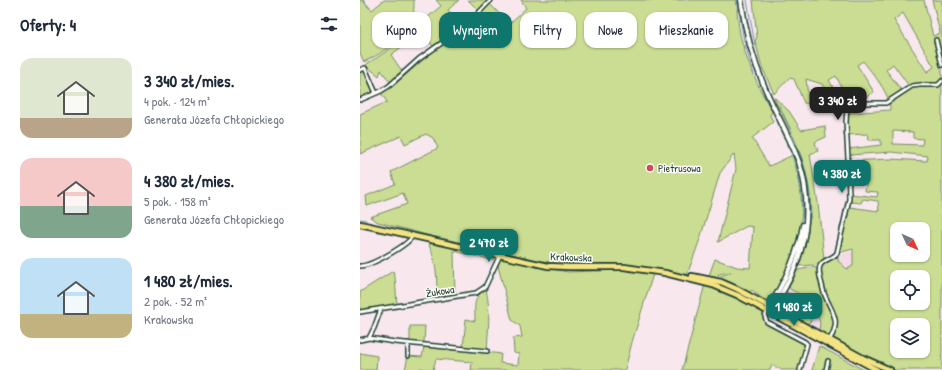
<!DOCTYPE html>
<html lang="pl">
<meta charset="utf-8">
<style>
body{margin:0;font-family:"Patrick Hand",sans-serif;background:#f6f6f7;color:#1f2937;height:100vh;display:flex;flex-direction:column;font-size:15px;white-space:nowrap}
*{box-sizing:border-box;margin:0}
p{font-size:13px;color:#747a83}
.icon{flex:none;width:22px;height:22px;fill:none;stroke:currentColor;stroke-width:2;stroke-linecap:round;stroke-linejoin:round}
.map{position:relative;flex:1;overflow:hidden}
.panel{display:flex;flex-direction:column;background:#fff;width:360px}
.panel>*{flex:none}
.hud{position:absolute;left:12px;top:12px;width:380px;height:36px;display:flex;gap:8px}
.needle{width:26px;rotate:134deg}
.fabs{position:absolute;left:530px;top:222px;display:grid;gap:8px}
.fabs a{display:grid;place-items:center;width:40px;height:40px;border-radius:8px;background:#fff;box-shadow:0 1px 3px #0004;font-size:20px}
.price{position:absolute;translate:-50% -34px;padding:0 9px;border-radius:8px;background:#0f766e;color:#fff;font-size:13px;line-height:26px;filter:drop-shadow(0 1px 2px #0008)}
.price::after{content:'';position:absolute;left:50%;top:24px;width:12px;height:9px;margin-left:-6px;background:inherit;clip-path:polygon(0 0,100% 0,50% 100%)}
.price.on{background:#222;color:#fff}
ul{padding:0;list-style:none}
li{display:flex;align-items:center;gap:12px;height:100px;padding:0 20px}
li span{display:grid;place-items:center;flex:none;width:112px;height:80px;border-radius:12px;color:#555}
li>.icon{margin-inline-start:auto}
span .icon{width:48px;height:48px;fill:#fffc;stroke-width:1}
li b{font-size:17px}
h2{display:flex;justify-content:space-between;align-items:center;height:48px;padding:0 20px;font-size:17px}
.tag{padding:0 14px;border-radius:12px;background:#fff;box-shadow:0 1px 3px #0004;font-size:14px;line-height:36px}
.tag.on{background:#0f766e;color:#fff}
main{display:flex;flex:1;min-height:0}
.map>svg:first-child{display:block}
.built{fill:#f4dae7}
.green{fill:#cadd92;stroke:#748d63;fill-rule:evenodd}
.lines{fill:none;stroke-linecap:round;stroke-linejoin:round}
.stream{stroke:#6592a6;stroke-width:1}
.minor-casing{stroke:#1f3d34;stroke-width:6}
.secondary-casing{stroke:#1f3d34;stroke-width:7}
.primary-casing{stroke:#1f3d34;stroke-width:8}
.minor{stroke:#fdfcf7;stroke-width:3}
.secondary{stroke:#fdfcf7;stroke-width:4}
.primary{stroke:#f4e382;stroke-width:4.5}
.poi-dot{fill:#d1495b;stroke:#fdfcf7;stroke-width:1.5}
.labels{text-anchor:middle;stroke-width:3;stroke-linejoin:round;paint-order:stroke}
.poi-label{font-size:11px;fill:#1f3d34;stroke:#fdfcf7;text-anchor:start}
.street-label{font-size:11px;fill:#1f3d34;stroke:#fdfcf7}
</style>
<main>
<section class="panel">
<h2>Oferty: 4<svg class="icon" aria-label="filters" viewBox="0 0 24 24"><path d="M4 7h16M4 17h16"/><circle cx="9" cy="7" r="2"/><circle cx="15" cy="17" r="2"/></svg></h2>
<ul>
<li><span style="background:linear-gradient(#dfe7d0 75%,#b9a48a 0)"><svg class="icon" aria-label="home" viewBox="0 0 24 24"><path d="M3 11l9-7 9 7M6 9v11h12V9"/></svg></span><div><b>3 340 zł/mies.</b><p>4 pok. · 124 m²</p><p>Generała Józefa Chłopickiego</p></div></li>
<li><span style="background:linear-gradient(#f6c9c9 60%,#7fa58c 0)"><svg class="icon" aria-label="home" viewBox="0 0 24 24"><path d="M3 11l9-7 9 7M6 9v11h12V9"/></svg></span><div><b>4 380 zł/mies.</b><p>5 pok. · 158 m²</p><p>Generała Józefa Chłopickiego</p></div></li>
<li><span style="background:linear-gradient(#bfe0f5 70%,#c2b280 0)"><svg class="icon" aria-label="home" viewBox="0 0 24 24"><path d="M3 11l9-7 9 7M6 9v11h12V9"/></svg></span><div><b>1 480 zł/mies.</b><p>2 pok. · 52 m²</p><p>Krakowska</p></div></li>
</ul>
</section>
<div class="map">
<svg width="582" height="370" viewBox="0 0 582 370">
<rect width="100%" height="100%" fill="#f8e8ee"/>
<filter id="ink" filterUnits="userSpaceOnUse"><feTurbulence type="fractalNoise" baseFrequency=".025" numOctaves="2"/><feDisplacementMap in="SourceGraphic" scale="8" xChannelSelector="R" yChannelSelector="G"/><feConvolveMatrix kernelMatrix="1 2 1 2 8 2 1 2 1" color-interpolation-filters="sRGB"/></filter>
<g filter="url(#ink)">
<path class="built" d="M494,251L493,266L487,269L478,261V255Z
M429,289L459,305L460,323L459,331L446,323H448L451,320V317L442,316L424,306L423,304L429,293H426Z"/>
<path class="green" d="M0,0H3L12,10L24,0H54C54,18 53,30 35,39L24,26L21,30L33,44L19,54L4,62L0,53Z
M76,0H99L88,10L102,26L73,46L61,32L31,55L42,71L30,82L21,70L19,76L8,67L6,69V65L8,63C35,48 57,26 81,6Z
M108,0H129L119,11Z
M161,0H376C377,11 378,23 380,34C386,62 399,88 412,112L410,115L413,122L392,138L409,166L433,155L438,167L436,168C445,201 444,238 427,268C422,278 418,292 410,300L405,301L392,290L390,292L355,280L358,277L371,272C364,273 358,273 353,278H348L355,259L377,267L390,268L393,227L387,226L358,242L376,169L374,154L360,173L340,239L327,275L263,264H202L186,262L67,235L18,222L10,217L47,204L43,193L7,206L6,196L35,184L31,172L78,148L73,138L66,134L45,144L41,136L0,154V114L27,102L21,93L33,86L71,53L106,28L130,4L149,24L166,8Z
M393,0H564L573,36L580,33L572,0H582V354L581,357H582V370H535L517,363L473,339L475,330L468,336L459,331L460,323L458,317L459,305L430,289L429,287L438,270L455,267C462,274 462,294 467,304L471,302C465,294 458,273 463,263L478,255V261L487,269L493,266V249L482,252L480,249L490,194L517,197L518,192L505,191L507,177L489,176V161L530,159L567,161L568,156L531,152L489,155V149L521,145V140H509L508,134L484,135L485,109L472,107L462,84L446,79L449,104L444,103L434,79L429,78L414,94L402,67L395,41L397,37ZM543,13L574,67L567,72L534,20ZM503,61C512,73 531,94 530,110L489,113L487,105C492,101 494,102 499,101C504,99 509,95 514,92L497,65ZM533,64L549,86L542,91L526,70ZM476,76L487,98L481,102L469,80ZM533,131L553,132V138L563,139L562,145L533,144ZM503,199L518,201L519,211L489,207L491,202L501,203ZM537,229H563V255H537ZM537,277H563V303H537ZM537,325H563V351H537Z
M5,70L13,91L0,99V71Z
M414,98H415L429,111L441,130L465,126L466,137L455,142L458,151L450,154L458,203L464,259L455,265L439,266C453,227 454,187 438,148C431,131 422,115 414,98Z
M75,242L134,257L133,260L94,251L95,295L77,299C77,280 77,262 69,245Z
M141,257L179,267L208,272L261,270L293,274L272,342L265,370H111L112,362L76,359L73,370L60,368V370H45L48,356L62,357L64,346L103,347L106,319L115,321C115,306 112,298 126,289C131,312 128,329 127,352L141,354L140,363L158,365L159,354L154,353L153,338L162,337L160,326L152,320L138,266Z
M33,271L35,277L37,305L0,310V292Z
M345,284L376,296L402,311L405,321L445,344L446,348L439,370H422L412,365L410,370H322Z
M425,293H429L423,304L424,306L442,316L451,317V320L450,323H446L421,309L422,306L419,304Z
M50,326H65L64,343H50Z
M459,346L504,370H452Z
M0,353L17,356L16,370H0Z"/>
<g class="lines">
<path class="stream" d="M2,0L9,8
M377,0L384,41L394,75
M387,0L395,45
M403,93L413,112
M419,105L432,132
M414,115C430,148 445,180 442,218
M433,136C446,166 451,186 451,218
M0,219L6,220"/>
<g class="minor-casing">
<path id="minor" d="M576,40L582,65
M0,70L5,68L16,93
M0,100L21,91L29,86L59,59L107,25L131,0
M0,266C11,266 49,245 53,235
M407,311L405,317L407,322L445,342L447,344L440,370
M0,312L116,293L125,287L140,255
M9,338L35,342L127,351
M470,339C482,319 471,312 464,293C463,289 462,285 461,281C460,277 458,270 460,266C463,259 473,259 477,253L489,199L488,158L486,122L487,107L491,104L496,103H526L552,86L560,85H578L582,81
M0,340L9,338L14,328L21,309
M48,343V356
M466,370L468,361"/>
</g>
<g class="secondary-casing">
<path id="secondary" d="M381,0C385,31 393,60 405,88C414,110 426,130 435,152C447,179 450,215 442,245C437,268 424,290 412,311
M408,309C424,283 438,255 443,225"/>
</g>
<g class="primary-casing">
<path id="primary" d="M0,224L188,266L209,267H264L305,273L353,285L377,295L517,370
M332,276L361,282L377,289L503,358L530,370"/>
</g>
<use href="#minor" class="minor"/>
<use href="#secondary" class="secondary"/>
<use href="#primary" class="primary"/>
</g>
</g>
<circle class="poi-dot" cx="290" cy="168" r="4"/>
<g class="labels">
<g class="poi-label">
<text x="298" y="172">Pietrusowa</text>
</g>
<g class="street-label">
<text transform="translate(211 257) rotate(2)" y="4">Krakowska</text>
<text transform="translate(80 291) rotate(-9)" y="4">Żukowa</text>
</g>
</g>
</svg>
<div class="fabs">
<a><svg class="needle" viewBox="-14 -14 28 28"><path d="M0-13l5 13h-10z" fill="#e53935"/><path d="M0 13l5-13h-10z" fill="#747a83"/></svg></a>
<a><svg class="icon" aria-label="locate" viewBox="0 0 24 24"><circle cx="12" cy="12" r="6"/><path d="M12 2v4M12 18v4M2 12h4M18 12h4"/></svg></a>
<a><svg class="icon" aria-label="layers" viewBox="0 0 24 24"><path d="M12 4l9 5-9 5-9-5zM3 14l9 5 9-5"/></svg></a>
</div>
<b class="price on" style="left:478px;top:121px">3 340 zł</b>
<b class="price" style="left:482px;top:194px">4 380 zł</b>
<b class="price" style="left:129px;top:263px">2 470 zł</b>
<b class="price" style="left:434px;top:327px">1 480 zł</b>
<div class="hud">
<a class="tag">Kupno</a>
<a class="tag on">Wynajem</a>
<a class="tag">Filtry</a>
<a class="tag">Nowe</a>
<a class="tag">Mieszkanie</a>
</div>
</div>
</main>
